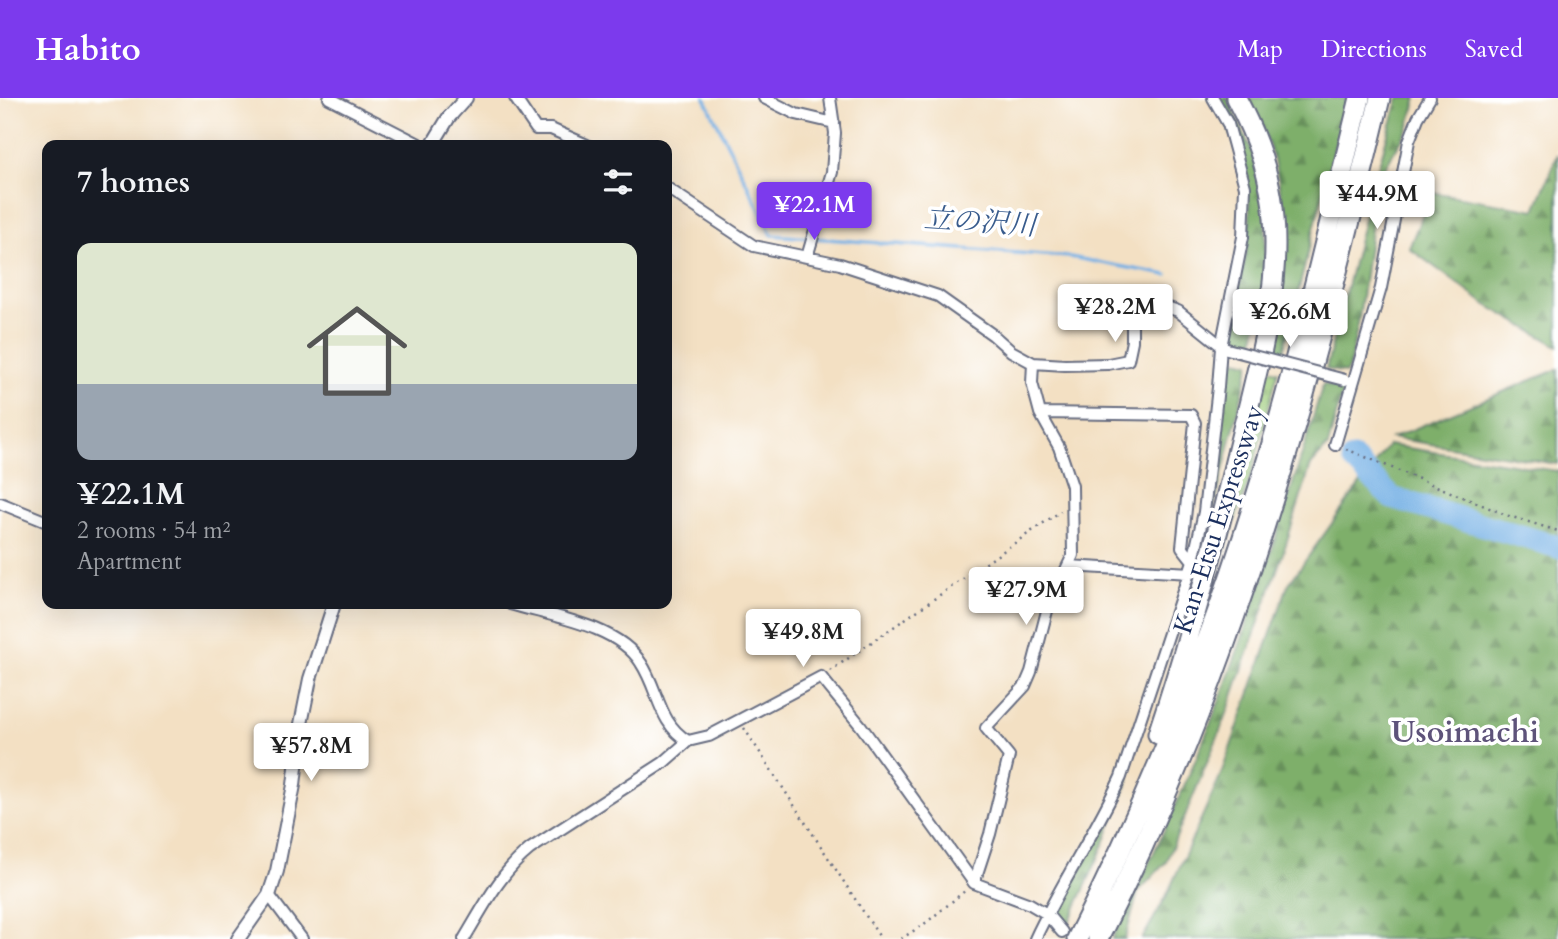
<!DOCTYPE html>
<meta charset="utf-8">
<style>
body{margin:0;font-family:Cardo,"Noto Serif JP",serif;background:#242831;color:#f1f3f6;height:100vh;display:flex;flex-direction:column;font-size:26px;white-space:nowrap}
*{box-sizing:border-box;margin:0}
p{font-size:23px;color:#9ea1a6}
.icon{flex:none;width:38px;height:38px;fill:none;stroke:currentColor;stroke-width:2;stroke-linecap:round;stroke-linejoin:round}
.map{position:relative;flex:1;overflow:hidden}
.drawer{position:absolute;left:42px;top:42px;width:630px;height:469px;display:flex;flex-direction:column;background:#171b24;border-radius:14px;box-shadow:0 7px 28px #0002}
.drawer>*{flex:none}
.price{position:absolute;translate:-50% -60px;padding:0 16px;border-radius:7px;background:#fff;color:#222;font-size:23px;line-height:46px;filter:drop-shadow(0 2px 4px #0008)}
.price::after{content:'';position:absolute;left:50%;top:42px;width:21px;height:16px;margin-left:-10px;background:inherit;clip-path:polygon(0 0,100% 0,50% 100%)}
.price.current{background:#7c3aed;color:#fff}
ul{padding:0;list-style:none}
li{display:grid;align-content:center;gap:14px;height:371px;padding:0 35px}
li span{display:grid;place-items:center;height:217px;border-radius:14px;color:#555}
li>.icon{margin-inline-start:auto}
span .icon{width:126px;height:126px;fill:#fffc;stroke-width:1}
li b{font-size:30px}
h2{display:flex;justify-content:space-between;align-items:center;height:84px;padding:0 35px;font-size:30px}
header{display:flex;align-items:center;gap:42px;box-sizing:border-box;height:98px;padding:0 35px;background:#7c3aed;color:#fff}
header strong{font-size:33px}
nav{display:flex;gap:38px;margin-inline-start:auto;font-size:24px}
.map>svg:first-child{display:block}
.grass{fill:url(#grass-tufts);stroke:#5c7d6c;stroke-width:2}
.forest{fill:url(#forest-firs);stroke:#4c6f64;stroke-width:2}
.lines{fill:none;stroke-linecap:round;stroke-linejoin:round}
.stream{stroke:#72afe4;stroke-width:3.5}
.river{stroke:#72afe4;stroke-width:23}
.minor-casing{stroke:#676d81;stroke-width:14}
.tertiary-casing{stroke:#676d81;stroke-width:16}
.motorway-casing{stroke:#676d81;stroke-width:23}
.path{stroke:#676d81;stroke-width:2.5;stroke-dasharray:2 5;stroke-linecap:butt}
.minor{stroke:#fff;stroke-width:10}
.tertiary{stroke:#fff;stroke-width:12}
.motorway{stroke:#fff;stroke-width:19}
.minor-bridge-casing{stroke:#676d81;stroke-width:14;stroke-linecap:butt}
.minor-bridge{stroke:#fff;stroke-width:10}
.labels{text-anchor:middle;stroke-width:7;stroke-linejoin:round;paint-order:stroke}
.street-label{font-size:26px;fill:#1b2f5e;stroke:#fff}
.water-label{font-size:28px;font-style:italic;fill:#395c8d;stroke:#fff}
.quarter-label{font-size:30px;font-weight:bold;fill:#5e537a;stroke:#fff}
</style>
<header>
<strong>Habito</strong>
<nav><a>Map</a><a>Directions</a><a>Saved</a></nav>
</header>
<div class="map">
<svg width="1558" height="841" viewBox="0 0 1558 841">
<defs>
<pattern id="grass-tufts" width="24" height="20" patternUnits="userSpaceOnUse" patternTransform="scale(1.75)"><rect width="24" height="20" fill="#9dcb7a"/><path d="M3 7l-1-3M5 7V3M7 7l1-3M15 17l-1-3M17 17v-4M19 17l1-3" fill="none" stroke="#7fa567"/></pattern>
<pattern id="forest-firs" width="22" height="20" patternUnits="userSpaceOnUse" patternTransform="scale(1.75)"><rect width="22" height="20" fill="#7eaf6a"/><path d="M5 1l3.5 6h-7zM16 11l3.5 6h-7z" fill="#668f5a"/></pattern>
</defs>
<rect width="100%" height="100%" fill="#fff"/>
<filter id="ink" filterUnits="userSpaceOnUse"><feTurbulence type="fractalNoise" baseFrequency=".0143" numOctaves="2"/><feDisplacementMap in="SourceGraphic" scale="14" xChannelSelector="R" yChannelSelector="G"/><feConvolveMatrix kernelMatrix="1 2 1 2 8 2 1 2 1" color-interpolation-filters="sRGB"/></filter>
<filter id="wash" filterUnits="userSpaceOnUse"><feTurbulence type="fractalNoise" baseFrequency=".00686" numOctaves="4" result="noise"/><feDisplacementMap in="SourceGraphic" scale="28" xChannelSelector="R" yChannelSelector="G"/><feGaussianBlur stdDeviation="1.57" result="paint"/><feColorMatrix in="noise" values="0 0 0 0 0 0 0 0 0 0 0 0 0 0 0 0 0 1.4 0 .05"/><feComposite in="paint" operator="in"/></filter>
<g filter="url(#wash)">
<rect width="100%" height="100%" fill="#f3e0c3"/>
<path class="grass" d="M1266,270L1278,273L1252,374L1205,508Z"/>
<path class="forest" d="M1216,0H1227L1253,55L1266,119L1264,185L1253,248L1229,245C1232,207 1246,171 1249,134C1254,84 1235,45 1216,0Z
M1248,0H1347L1282,258L1270,256C1288,163 1296,87 1248,0Z
M1399,0H1417L1408,31L1383,72L1377,88L1359,221L1349,270L1345,275L1326,271L1373,86Z
M1558,56V248L1485,206L1409,150L1432,94L1535,112Z
M1227,260L1250,265L1209,429H1206L1222,316Z
M1558,271V366L1392,340Z
M1323,286L1338,290L1342,295L1328,348L1311,367L1284,452L1225,621L1166,764L1138,794L1125,841H1112C1150,765 1186,688 1217,609C1257,503 1291,395 1323,286Z
M1388,347L1558,373V841H1142L1166,799L1220,679L1288,487Z
M1127,681H1129L1099,758L1066,831L1059,819L1060,808L1114,711Z"/>
<g class="lines">
<path class="stream" d="M705,0L772,137L1070,159L1167,177"/>
<path class="river" d="M1353,361L1392,400L1558,449"/>
</g>
</g>
<g filter="url(#ink)">
<g class="lines">
<g class="minor-casing">
<path id="minor" d="M329,0L421,47
M515,0L536,31H551L587,47
M764,0L796,16L834,25
M667,90L754,148L840,166L938,198L993,237L1011,253L1033,265L1065,267L1108,266L1128,262L1132,243V216L1149,203L1178,213L1224,250
M807,159L832,74L835,35L830,0
M1040,315L1191,317L1195,325L1182,449L1193,463
M1335,347L1381,190L1409,43L1418,20L1430,0
M0,405L47,424
M1068,468L1191,475
M510,506C550,518 618,527 641,565C659,592 658,625 688,643L709,638L821,579L861,628L974,785L1030,806L1047,816L1062,834
M974,785L990,736L1009,658L986,630L1025,588L1031,574L1048,509L1073,457L1072,388L1059,349L1040,315L1032,285L1033,265
M269,797L302,841
M464,841C484,808 500,775 530,751L663,665L688,643
M1035,841C1061,785 1096,734 1121,679L1193,463L1204,414L1218,289L1221,249L1243,139L1245,89L1228,26L1213,0"/>
</g>
<g class="tertiary-casing">
<path id="tertiary" d="M432,47L449,19L466,0
M238,841L269,797L277,773L294,687L301,626L310,581L334,506"/>
</g>
<g class="motorway-casing">
<path id="motorway" d="M1158,636C1191,537 1218,436 1242,335C1259,266 1280,192 1274,120C1271,78 1256,37 1236,0
M1077,841C1148,701 1207,555 1254,405C1296,272 1327,135 1360,0
M1098,841C1234,577 1311,288 1380,0"/>
</g>
<path class="path" d="M1346,351L1509,418L1558,433
M830,573L1061,413
M744,630L881,841
M901,841L927,824L966,792"/>
<use href="#minor" class="minor"/>
<use href="#tertiary" class="tertiary"/>
<use href="#motorway" class="motorway"/>
<g class="minor-bridge-casing">
<path id="minor-bridge" d="M1227,251L1345,282"/>
</g>
<use href="#minor-bridge" class="minor-bridge"/>
</g>
</g>
<g class="labels">
<g class="street-label">
<text transform="translate(1218 421) rotate(-72)" y="9">Kan-Etsu Expressway</text>
</g>
<g class="water-label">
<text transform="translate(980 123) rotate(4)" y="10">立の沢川</text>
</g>
<g class="quarter-label">
<text x="1465" y="644">Usoimachi</text>
</g>
</g>
</svg>
<b class="price" style="left:1377px;top:133px">¥44.9M</b>
<b class="price current" style="left:814px;top:144px">¥22.1M</b>
<b class="price" style="left:1115px;top:246px">¥28.2M</b>
<b class="price" style="left:1290px;top:251px">¥26.6M</b>
<b class="price" style="left:1026px;top:529px">¥27.9M</b>
<b class="price" style="left:803px;top:571px">¥49.8M</b>
<b class="price" style="left:311px;top:685px">¥57.8M</b>
<section class="drawer">
<h2>7 homes<svg class="icon" aria-label="filters" viewBox="0 0 24 24"><path d="M4 7h16M4 17h16"/><circle cx="9" cy="7" r="2"/><circle cx="15" cy="17" r="2"/></svg></h2>
<ul>
<li><span style="background:linear-gradient(#dfe7d0 65%,#9aa5b1 0)"><svg class="icon" aria-label="home" viewBox="0 0 24 24"><path d="M3 11l9-7 9 7M6 9v11h12V9"/></svg></span><div><b>¥22.1M</b><p>2 rooms · 54 m²</p><p>Apartment</p></div></li>
</ul>
</section>
</div>
